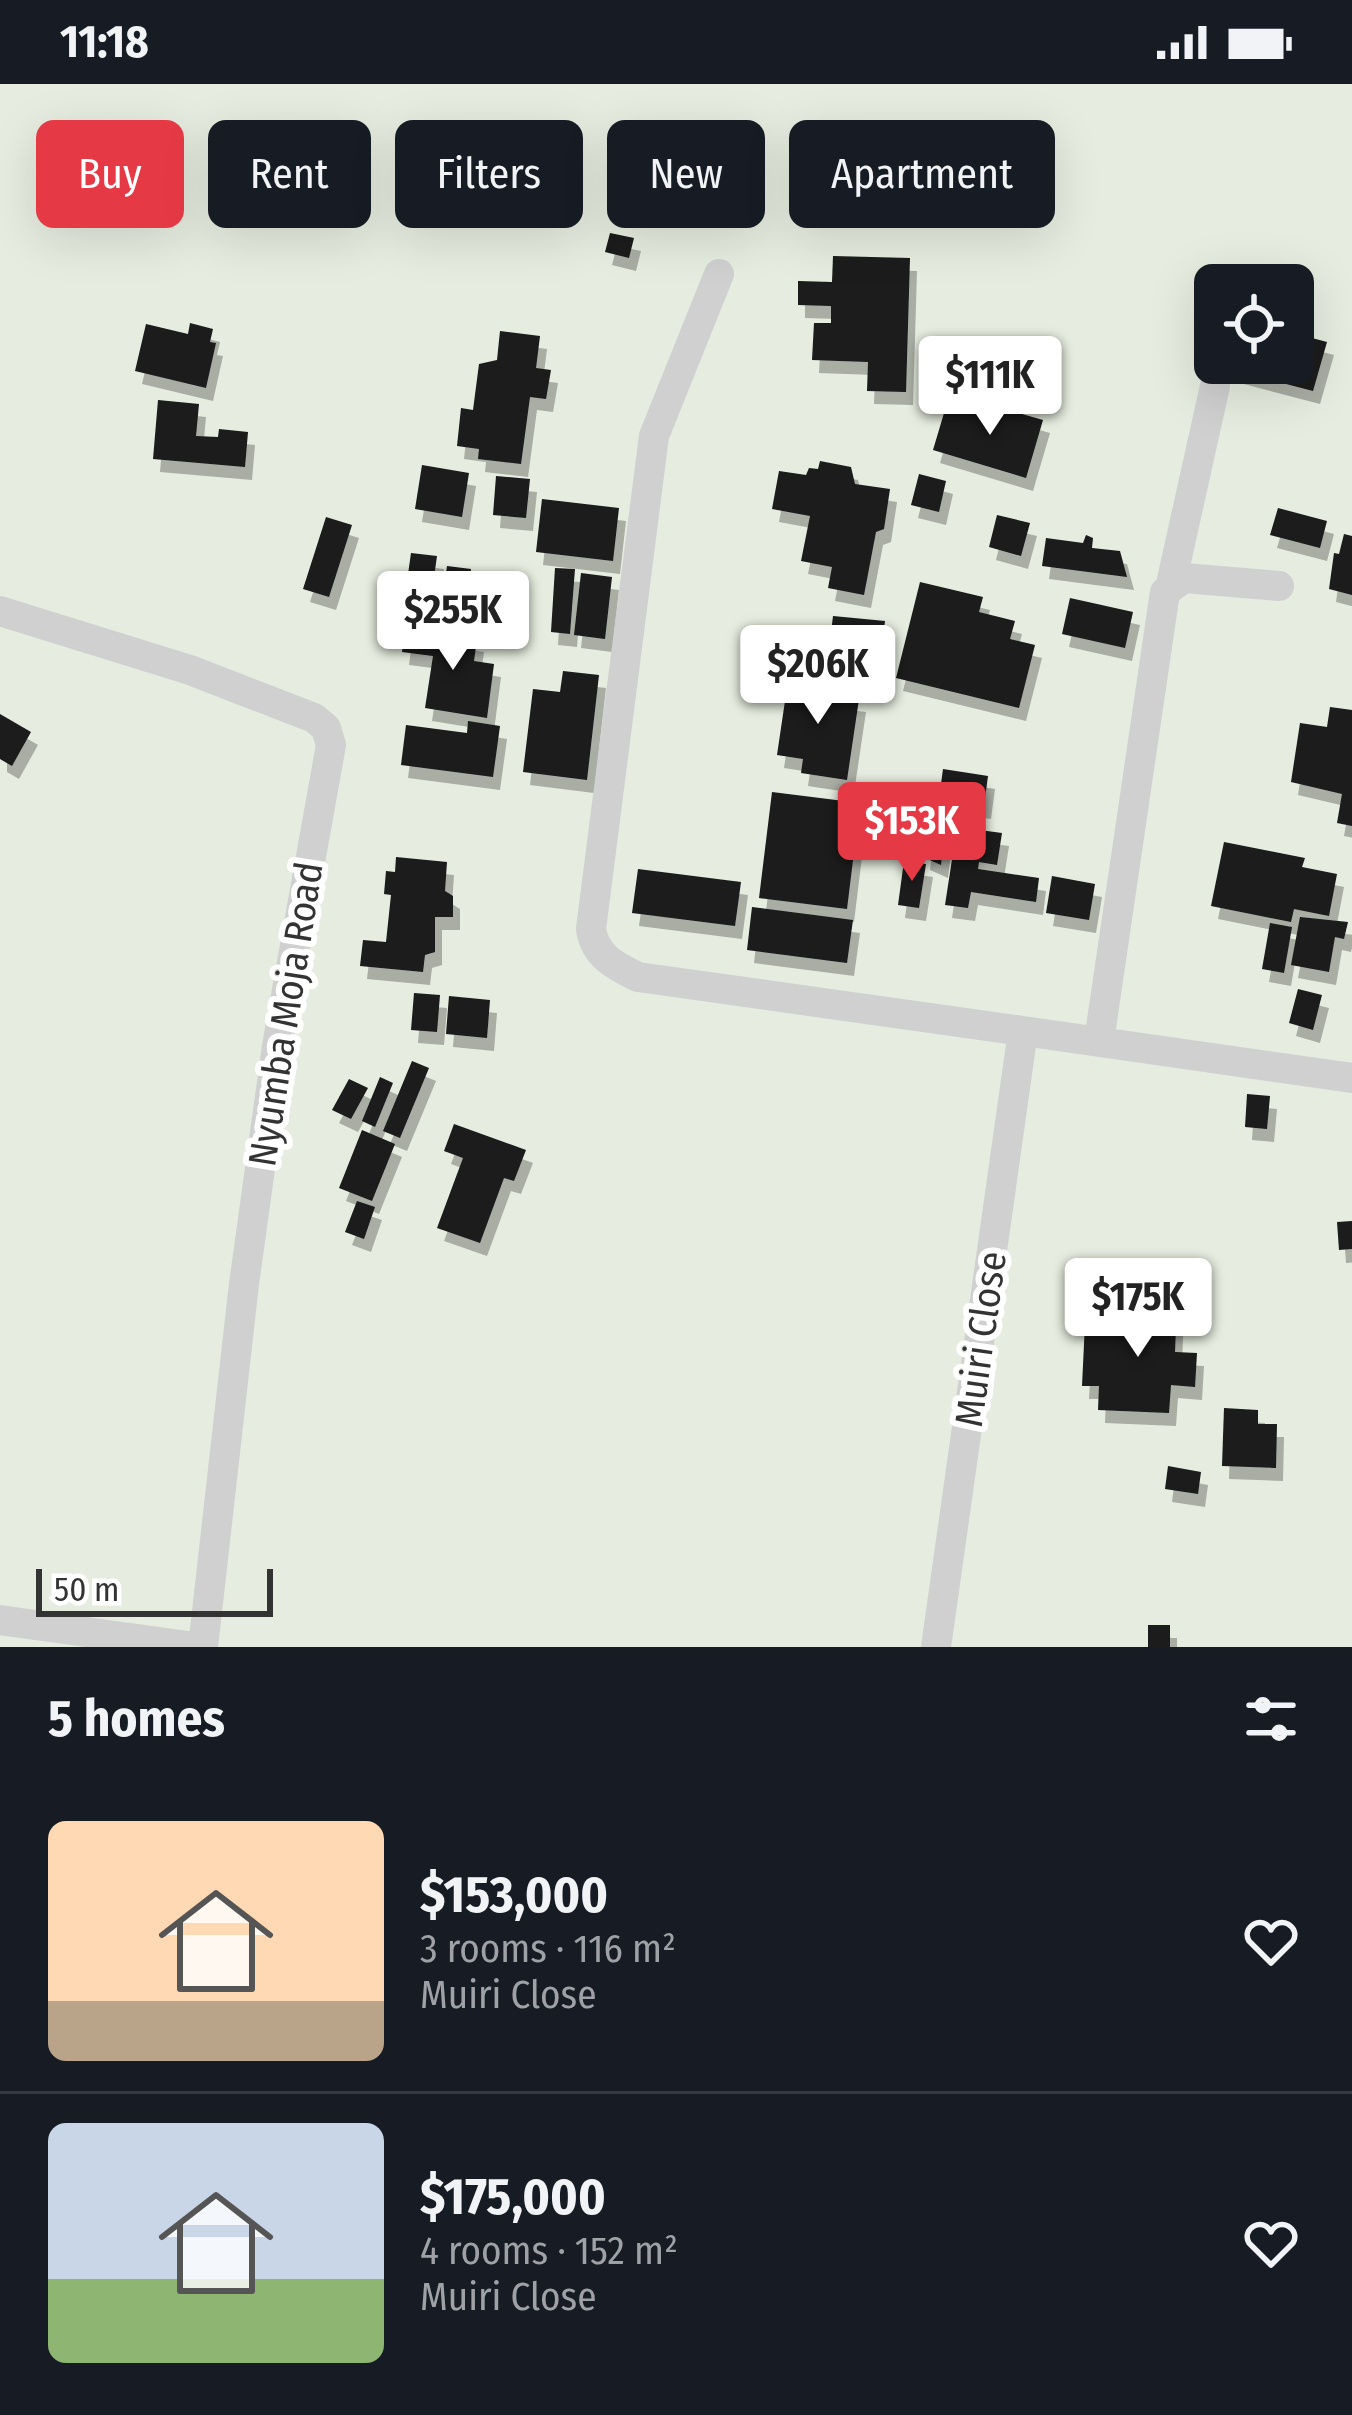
<!DOCTYPE html>
<meta charset="utf-8">
<style>
body{margin:0;font-family:"Fira Sans Condensed",sans-serif;background:#242831;color:#f1f3f6;height:100vh;display:flex;flex-direction:column;font-size:45px;white-space:nowrap}
*{box-sizing:border-box;margin:0}
p{font-size:39px;color:#9ea1a6}
.icon{flex:none;width:66px;height:66px;fill:none;stroke:currentColor;stroke-width:2;stroke-linecap:round;stroke-linejoin:round}
.map{position:relative;height:1563px;overflow:hidden}
.side{display:flex;flex-direction:column;background:#171b24;flex:1}
.side>*{flex:none}
.banner{position:absolute;left:36px;top:36px;width:1281px;height:108px;display:flex;gap:24px}
.controls{position:absolute;left:1194px;top:180px;display:grid;gap:24px}
.controls a{display:grid;place-items:center;width:120px;height:120px;border-radius:18px;background:#171b24;box-shadow:0 12px 48px #0002;font-size:60px}
.scale{position:absolute;left:36px;bottom:30px;width:237px;box-sizing:border-box;padding-left:12px;border:6px solid #333;border-top:0;font-size:33px;line-height:42px;white-space:nowrap;color:#333;-webkit-text-stroke:9px #fff;paint-order:stroke}
.price{position:absolute;translate:-50% -102px;padding:0 27px;border-radius:12px;background:#fff;color:#222;font-size:39px;line-height:78px;filter:drop-shadow(0 3px 6px #0008)}
.price::after{content:'';position:absolute;left:50%;top:72px;width:36px;height:27px;margin-left:-18px;background:inherit;clip-path:polygon(0 0,100% 0,50% 100%)}
.price.on{background:#e63946;color:#fff}
ul{padding:0;list-style:none}
li{display:flex;align-items:center;gap:36px;height:300px;padding:0 48px}
li+li{border-top:3px solid #363941}
li span{display:grid;place-items:center;flex:none;width:336px;height:240px;border-radius:18px;color:#555}
li>.icon{margin-inline-start:auto}
span .icon{width:144px;height:144px;fill:#fffc;stroke-width:1}
li b{font-size:51px}
h2{display:flex;justify-content:space-between;align-items:center;height:144px;padding:0 48px;font-size:51px}
.chip{padding:0 42px;border-radius:18px;background:#171b24;box-shadow:0 12px 48px #0002;font-size:42px;line-height:108px}
.chip.on{background:#e63946;color:#fff}
.status{display:flex;justify-content:space-between;align-items:center;height:84px;padding:0 60px;background:#171b24;direction:ltr}
.status svg{height:33px;fill:currentColor}
.map>svg:first-child{display:block}
.green{fill:#e6ecdf;fill-rule:evenodd}
.building{fill:#1a1a1a;filter:url(#shadow)}
.lines{fill:none;stroke-linecap:round;stroke-linejoin:round}
.minor{stroke:#d0d0d0;stroke-width:30}
.labels{text-anchor:middle;stroke-width:12;stroke-linejoin:round;paint-order:stroke}
.street-label{font-size:39px;fill:#333;stroke:#fff}
</style>
<div class="status"><b>11:18</b><svg viewBox="0 0 49 12"><path d="M0 12V9h3v3zM5 12V6h3v6zM10 12V3h3v9zM15 12V0h3v12zM26 1h20v11H26zM47 4h2v5h-2z"/></svg></div>
<div class="map">
<svg width="1352" height="1563" viewBox="0 0 1352 1563">
<defs>
<filter id="shadow"><feDropShadow dx="7" dy="13" stdDeviation="0" flood-color="#0004"/></filter>
</defs>
<rect width="100%" height="100%" fill="#fff"/>
<path class="green" d="M0,0H1352V1563H0ZM1215,201H1293V279H1215Z"/>
<path class="building" d="M610,149L634,154L629,174L605,168Z
M833,172L910,174L906,308L867,307L868,278L812,276L814,239H831V222L798,221V197L832,198Z
M190,239L213,245L210,258L216,259L206,304L135,287L146,240L188,250Z
M500,247L540,252L536,284L551,286L546,315L530,313L521,380L478,375L479,365L457,362L461,324L473,326L479,280L497,276Z
M1293,249L1327,258L1313,307L1229,285L1231,279H1293Z
M158,316L199,320L196,352L218,353L219,345L248,348L245,383L153,375Z
M947,319L995,333L998,323L1043,336L1026,394L933,366Z
M820,377L851,383L855,400L890,405L884,445L876,448L864,511L828,504L832,483L801,477L810,432L772,425L779,387L806,391L809,384L818,385Z
M422,381L469,389L462,433L415,425Z
M919,390L946,397L939,428L911,421Z
M496,392L530,395L526,434L493,431Z
M542,415L619,424L613,477L536,468Z
M1278,424L1327,437L1320,464L1270,451Z
M997,431L1030,439L1021,472L989,463Z
M326,433L352,441L329,513L303,505Z
M1344,450L1352,452V511L1329,505L1334,469L1339,470Z
M1086,451L1093,454L1092,464L1120,467L1127,493L1042,482L1046,454L1083,459Z
M411,469L437,472L428,536L402,533Z
M447,482L471,485L464,540L439,537Z
M555,484L575,485L570,550L551,548Z
M581,489L612,493L605,555L574,551Z
M920,498L983,513L979,528L1015,537L1010,555L1035,561L1019,624L896,594Z
M1070,514L1133,528L1125,564L1062,550Z
M833,532L885,537L882,562L830,557Z
M405,545L477,555L474,577L494,580L487,634L425,624L433,572L402,568Z
M563,587L599,591L587,696L523,688L533,605L560,608Z
M789,590L839,598L843,613L859,615L847,696L801,689L803,675L777,671Z
M1330,623L1352,626V742L1337,739L1342,710L1291,698L1300,639L1327,643Z
M0,630L31,648L12,682L0,675Z
M468,637L500,642L493,693L401,681L406,641L467,649Z
M943,685L988,692L984,722L939,715Z
M772,708L860,719L847,825L759,814Z
M928,735L946,738L941,781L923,773Z
M957,743L1002,749L997,781L979,778L978,785L1039,794L1036,818L971,808L968,824L945,821Z
M1224,758L1305,774L1302,783L1337,790L1329,832L1294,825L1291,838L1211,822Z
M396,773L447,778L445,807L453,812V833H435V868L425,871L423,888L360,882L363,856L386,858L391,811L384,810L386,787L395,788Z
M904,777L926,780L919,824L898,821Z
M638,785L741,798L735,842L632,829Z
M1052,792L1095,800L1089,836L1046,829Z
M752,823L853,836L847,879L747,866Z
M1300,833L1348,838L1344,855L1335,853L1329,888L1291,881Z
M1270,839L1292,843L1284,889L1262,885Z
M1298,905L1322,911L1313,946L1289,939Z
M414,909L440,911L437,948L411,946Z
M449,912L490,916L487,954L446,950Z
M412,977L429,984L400,1054L383,1047Z
M380,993L393,999L375,1043L362,1037Z
M349,995L368,1004L351,1035L332,1026Z
M1247,1010L1270,1012L1267,1045L1245,1043Z
M454,1040L526,1066L514,1097L504,1094L480,1159L437,1144L463,1074L444,1067Z
M362,1046L395,1060L372,1117L339,1104Z
M357,1117L375,1123L364,1155L345,1148Z
M1352,1137V1165L1339,1166L1337,1138Z
M1132,1215L1177,1217L1175,1268L1197,1269L1195,1303L1171,1301L1169,1329L1098,1326L1099,1302H1082L1085,1239L1130,1241Z
M1224,1324L1258,1326V1340H1277L1276,1384L1222,1382Z
M1168,1382L1201,1388L1198,1410L1165,1405Z
M1148,1541H1170V1563H1148Z"/>
<g class="lines">
<path class="minor" d="M719,190L654,352L591,845C595,872 615,882 638,893L1023,947L936,1563
M1171,500L1215,302
M0,527L190,586L314,634L326,644L331,661L277,962L244,1200L203,1563
M1023,947L1352,994
M1099,957L1165,508L1184,494L1279,502
M0,1536L195,1563"/>
</g>
<g class="labels">
<g class="street-label">
<text transform="translate(285 930) rotate(-81)" y="14">Nyumba Moja Road</text>
<text transform="translate(980 1255) rotate(-82)" y="14">Muiri Close</text>
</g>
</g>
</svg>
<div class="controls">
<a><svg class="icon" aria-label="locate" viewBox="0 0 24 24"><circle cx="12" cy="12" r="6"/><path d="M12 2v4M12 18v4M2 12h4M18 12h4"/></svg></a>
</div>
<div class="scale">50 m</div>
<b class="price" style="left:990px;top:354px">$111K</b>
<b class="price" style="left:453px;top:589px">$255K</b>
<b class="price" style="left:818px;top:643px">$206K</b>
<b class="price on" style="left:912px;top:800px">$153K</b>
<b class="price" style="left:1138px;top:1276px">$175K</b>
<div class="banner">
<a class="chip on">Buy</a>
<a class="chip">Rent</a>
<a class="chip">Filters</a>
<a class="chip">New</a>
<a class="chip">Apartment</a>
</div>
</div>
<section class="side">
<h2>5 homes<svg class="icon" aria-label="filters" viewBox="0 0 24 24"><path d="M4 7h16M4 17h16"/><circle cx="9" cy="7" r="2"/><circle cx="15" cy="17" r="2"/></svg></h2>
<ul>
<li><span style="background:linear-gradient(#ffd9b3 75%,#b9a48a 0)"><svg class="icon" aria-label="home" viewBox="0 0 24 24"><path d="M3 11l9-7 9 7M6 9v11h12V9"/></svg></span><div><b>$153,000</b><p>3 rooms · 116 m²</p><p>Muiri Close</p></div><svg class="icon" aria-label="heart" viewBox="0 0 24 24"><path d="M12 20l-8-8c-3-5 5-10 8-4 3-6 11-1 8 4z"/></svg></li>
<li><span style="background:linear-gradient(#c9d6e8 65%,#8fb573 0)"><svg class="icon" aria-label="home" viewBox="0 0 24 24"><path d="M3 11l9-7 9 7M6 9v11h12V9"/></svg></span><div><b>$175,000</b><p>4 rooms · 152 m²</p><p>Muiri Close</p></div><svg class="icon" aria-label="heart" viewBox="0 0 24 24"><path d="M12 20l-8-8c-3-5 5-10 8-4 3-6 11-1 8 4z"/></svg></li>
</ul>
</section>
